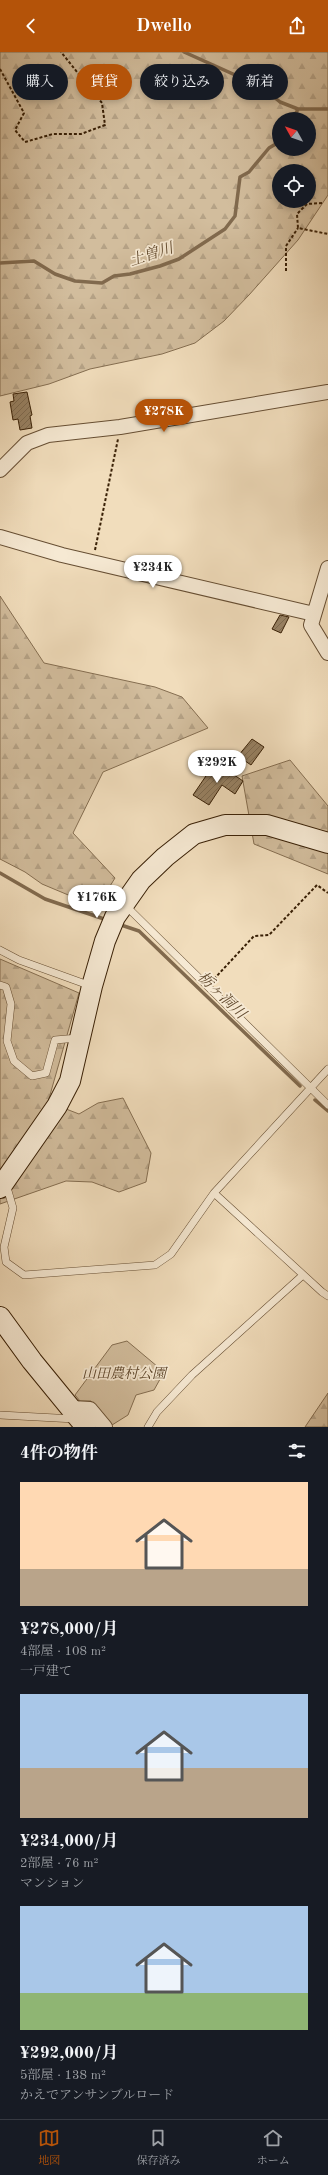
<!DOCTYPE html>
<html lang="ja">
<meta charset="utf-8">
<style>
body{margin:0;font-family:"Old Standard TT","Noto Serif JP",serif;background:#20242c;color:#f1f3f6;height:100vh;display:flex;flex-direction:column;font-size:15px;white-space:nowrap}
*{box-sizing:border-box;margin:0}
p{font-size:13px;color:#9ea1a6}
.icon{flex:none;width:22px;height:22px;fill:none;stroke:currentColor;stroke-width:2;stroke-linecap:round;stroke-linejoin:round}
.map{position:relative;height:1375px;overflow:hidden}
.sheet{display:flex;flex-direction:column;background:#171b24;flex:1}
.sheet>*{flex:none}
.hud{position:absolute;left:12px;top:12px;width:304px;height:36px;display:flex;gap:8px}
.needle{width:26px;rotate:310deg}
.fabs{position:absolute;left:272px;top:60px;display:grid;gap:8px}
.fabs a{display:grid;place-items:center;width:44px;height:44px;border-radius:50%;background:#171b24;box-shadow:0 2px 6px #0003;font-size:20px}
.price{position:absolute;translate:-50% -34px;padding:0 9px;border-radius:14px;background:#fff;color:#222;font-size:13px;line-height:26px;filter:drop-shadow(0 1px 2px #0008)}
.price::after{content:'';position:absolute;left:50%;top:24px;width:12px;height:9px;margin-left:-6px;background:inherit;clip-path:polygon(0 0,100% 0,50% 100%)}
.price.current{background:#b45309;color:#fff}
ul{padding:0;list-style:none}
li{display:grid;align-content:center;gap:8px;height:212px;padding:0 20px}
li span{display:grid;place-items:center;height:124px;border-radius:0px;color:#555}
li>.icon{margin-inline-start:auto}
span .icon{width:72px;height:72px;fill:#fffc;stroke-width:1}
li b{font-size:17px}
h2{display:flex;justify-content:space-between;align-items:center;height:48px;padding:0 20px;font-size:17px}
.chip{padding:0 14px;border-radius:18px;background:#171b24;box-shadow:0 2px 6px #0003;font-size:14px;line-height:36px}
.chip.current{background:#b45309;color:#fff}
header{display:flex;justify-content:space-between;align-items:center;height:52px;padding:0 20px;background:#b45309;color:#fff;font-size:18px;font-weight:700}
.tabs{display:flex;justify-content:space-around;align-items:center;height:56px;border-top:1px solid #363941;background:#171b24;font-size:11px;color:#9ea1a6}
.tabs a{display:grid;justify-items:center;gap:2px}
.tabs .current{color:#b45309}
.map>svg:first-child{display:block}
.forest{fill:url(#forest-firs);stroke:#856e51;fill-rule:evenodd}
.park{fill:#d2bd9d;stroke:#856e51}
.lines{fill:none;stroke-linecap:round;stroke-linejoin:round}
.stream{stroke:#816a4e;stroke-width:3.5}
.building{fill:url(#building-hatch);stroke:#381f05}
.lane-casing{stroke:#664e33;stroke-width:8}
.street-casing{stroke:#664e33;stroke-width:16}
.secondary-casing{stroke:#381f05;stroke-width:22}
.path{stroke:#381f05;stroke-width:2;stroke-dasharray:3 2;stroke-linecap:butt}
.lane{stroke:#f6e9d3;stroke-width:7}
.street{stroke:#f6e9d3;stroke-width:14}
.secondary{stroke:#f6e9d3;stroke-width:20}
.labels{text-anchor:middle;stroke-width:3.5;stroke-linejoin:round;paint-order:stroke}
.park-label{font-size:14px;font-style:italic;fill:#5e462b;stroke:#f6e9d3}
.water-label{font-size:15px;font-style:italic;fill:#634b2f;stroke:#f6e9d3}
</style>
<header><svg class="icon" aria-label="back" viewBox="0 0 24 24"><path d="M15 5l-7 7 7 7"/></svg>Dwello<svg class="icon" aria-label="share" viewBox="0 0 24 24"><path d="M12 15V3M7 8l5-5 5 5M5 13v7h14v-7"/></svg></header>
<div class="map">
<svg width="328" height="1375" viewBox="0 0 328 1375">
<defs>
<pattern id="forest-firs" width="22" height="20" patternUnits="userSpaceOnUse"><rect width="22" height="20" fill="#d2bd9d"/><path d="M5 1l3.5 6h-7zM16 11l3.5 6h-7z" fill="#b5a286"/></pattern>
<pattern id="building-hatch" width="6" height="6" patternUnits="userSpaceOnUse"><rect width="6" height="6" fill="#988264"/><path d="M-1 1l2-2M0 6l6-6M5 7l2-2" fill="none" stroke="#7d6a50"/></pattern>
</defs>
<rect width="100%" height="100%" fill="#f1ddbc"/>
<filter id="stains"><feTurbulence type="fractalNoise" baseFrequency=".005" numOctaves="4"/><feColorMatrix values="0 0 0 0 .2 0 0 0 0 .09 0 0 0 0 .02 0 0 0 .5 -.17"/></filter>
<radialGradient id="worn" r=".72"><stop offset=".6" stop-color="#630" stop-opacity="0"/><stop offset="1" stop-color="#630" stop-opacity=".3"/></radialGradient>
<path class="forest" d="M0,0H328V143L298,188L249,243L224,269L195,291L162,302L90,317L49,332L0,344ZM279,67H309V97H279ZM279,119H309V149H279Z
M0,544L44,611L155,635L182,645L208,676L103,720L73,781L115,826L97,855L42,832L25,820L0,807Z
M290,708L328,754V822L254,792L242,724Z
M0,907L79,941L48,1050L79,1062L98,1051L123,1046L151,1101L146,1130L119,1140L92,1130L66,1129L0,1152Z
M328,1341V1375H305Z"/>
<path class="park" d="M127,1289L164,1320L154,1338L136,1343L128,1363L112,1373L91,1349H80L75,1343L112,1293Z"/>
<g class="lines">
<path class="stream" d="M184,0L262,35L280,50L298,57H328
M293,67L298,57
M0,211L34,209L55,222L75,229L102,231L114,224L130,222L160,214L179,207L225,177L235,164L240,125L249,120L269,96L279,90
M0,821L45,847L104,867
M124,874L139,879L300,1034
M315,1048L328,1059"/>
</g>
<path class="building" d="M27,340L32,363L30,364L32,376L20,378L18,367L13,368L10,350L14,349L13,342Z
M280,563L289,565L281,581L272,577Z
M252,687L264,695L251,713L238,704Z
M218,712L243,729L235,742L222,733L209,753L193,743L208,721L210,723Z"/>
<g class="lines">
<g class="lane-casing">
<path id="lane" d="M125,853L328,1053
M0,898L19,908L91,934
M0,933L6,935L11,952L7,989L14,1009L32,1024L46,1021L55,988L78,986
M6,1132L13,1156L4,1195L6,1210L24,1223L155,1213L171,1202L214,1141L328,1017
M214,1141L322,1240L328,1244
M0,1363L75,1367
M148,1375L157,1360L192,1323L303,1223"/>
</g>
<g class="street-casing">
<path id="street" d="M0,418L27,391L48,383L120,375L328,340
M0,485L62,503L314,562
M328,516L311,573L328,601
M72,1356L90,1357L105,1375"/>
</g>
<g class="secondary-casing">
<path id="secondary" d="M0,1136L57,1054L70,1029L92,934L105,889L115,865L141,828L165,805L194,782L225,773H267L328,791
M0,1265L32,1309L86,1375"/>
</g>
<path class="path" d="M0,17L24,61L15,78L25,90L53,82H81L105,73L102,51L61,0
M322,151L307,152L297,162L298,176L328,182
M286,219V194L298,176
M95,498L118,387
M214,927L254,884L269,883L317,833L328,841"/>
<use href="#lane" class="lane"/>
<use href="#street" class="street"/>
<use href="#secondary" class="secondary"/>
</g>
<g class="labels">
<g class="park-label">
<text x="124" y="1326">山田農村公園</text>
</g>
<g class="water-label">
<text transform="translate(151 202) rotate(-18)" y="5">土曽川</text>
<text transform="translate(222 943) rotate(44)" y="5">栃ヶ洞川</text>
</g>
</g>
<rect width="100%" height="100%" filter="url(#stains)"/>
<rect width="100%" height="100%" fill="url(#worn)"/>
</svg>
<div class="fabs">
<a><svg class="needle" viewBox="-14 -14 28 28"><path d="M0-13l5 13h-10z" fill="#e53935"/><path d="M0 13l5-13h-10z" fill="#9ea1a6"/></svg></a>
<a><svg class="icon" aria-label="locate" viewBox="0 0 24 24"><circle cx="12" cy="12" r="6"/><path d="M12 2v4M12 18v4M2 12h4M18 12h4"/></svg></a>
</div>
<b class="price current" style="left:164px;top:381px">¥278K</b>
<b class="price" style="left:153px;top:537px">¥234K</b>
<b class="price" style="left:217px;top:732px">¥292K</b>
<b class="price" style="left:97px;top:867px">¥176K</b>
<div class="hud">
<a class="chip">購入</a>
<a class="chip current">賃貸</a>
<a class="chip">絞り込み</a>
<a class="chip">新着</a>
</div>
</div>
<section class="sheet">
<h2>4件の物件<svg class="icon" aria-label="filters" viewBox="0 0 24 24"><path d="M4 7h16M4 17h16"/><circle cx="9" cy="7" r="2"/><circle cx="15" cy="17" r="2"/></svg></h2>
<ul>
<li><span style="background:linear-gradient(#ffd9b3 70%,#b9a48a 0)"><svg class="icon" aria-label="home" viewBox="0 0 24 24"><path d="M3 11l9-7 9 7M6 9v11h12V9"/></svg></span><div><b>¥278,000/月</b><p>4部屋 · 108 m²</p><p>一戸建て</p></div></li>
<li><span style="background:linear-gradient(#a9c7e8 60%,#b9a48a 0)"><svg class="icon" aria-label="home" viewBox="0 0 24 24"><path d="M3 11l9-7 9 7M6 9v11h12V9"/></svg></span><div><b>¥234,000/月</b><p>2部屋 · 76 m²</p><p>マンション</p></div></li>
<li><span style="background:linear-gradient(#a9c7e8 70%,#8fb573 0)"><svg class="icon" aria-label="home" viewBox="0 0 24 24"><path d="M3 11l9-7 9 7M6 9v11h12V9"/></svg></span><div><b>¥292,000/月</b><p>5部屋 · 138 m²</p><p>かえでアンサンブルロード</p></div></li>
</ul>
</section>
<nav class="tabs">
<a class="current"><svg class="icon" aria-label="map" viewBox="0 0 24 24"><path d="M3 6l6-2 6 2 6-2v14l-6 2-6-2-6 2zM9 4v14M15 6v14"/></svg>地図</a>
<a><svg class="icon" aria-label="saved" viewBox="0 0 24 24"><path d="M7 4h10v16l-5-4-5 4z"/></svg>保存済み</a>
<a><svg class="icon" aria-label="home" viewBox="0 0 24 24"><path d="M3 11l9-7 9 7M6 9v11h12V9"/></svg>ホーム</a>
</nav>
